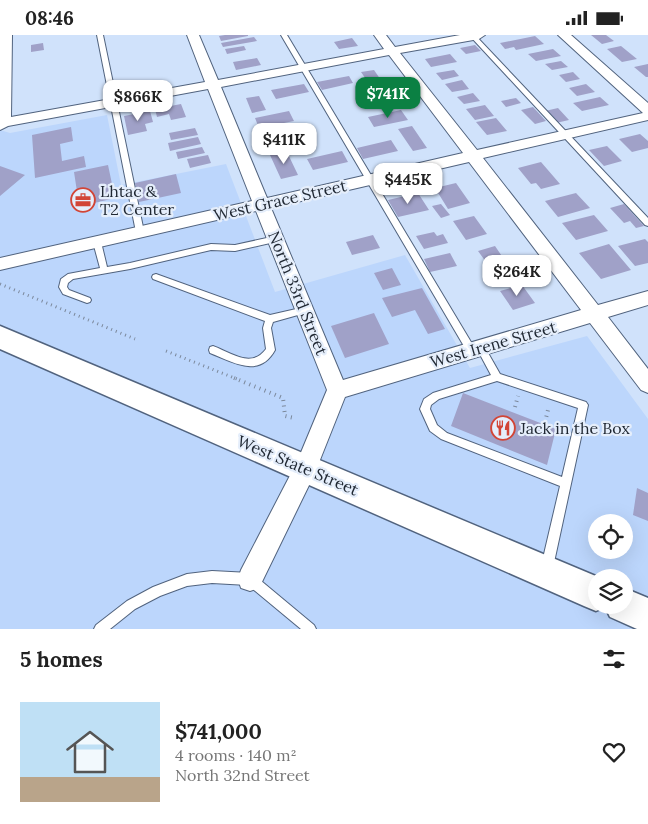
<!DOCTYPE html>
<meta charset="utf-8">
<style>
body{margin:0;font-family:Lora,serif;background:#f6f6f6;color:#222;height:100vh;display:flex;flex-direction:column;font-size:19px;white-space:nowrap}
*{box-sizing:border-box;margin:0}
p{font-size:16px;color:#767676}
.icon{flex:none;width:28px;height:28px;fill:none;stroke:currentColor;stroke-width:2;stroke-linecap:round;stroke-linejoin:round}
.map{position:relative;height:594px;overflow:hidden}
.sheet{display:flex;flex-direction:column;background:#fff;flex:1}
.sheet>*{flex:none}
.fabs{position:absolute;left:588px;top:479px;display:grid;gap:10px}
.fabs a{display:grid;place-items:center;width:45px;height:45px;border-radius:50%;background:#fff;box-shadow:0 5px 20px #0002;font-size:25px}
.price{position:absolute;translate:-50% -42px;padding:0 11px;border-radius:10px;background:#fff;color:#222;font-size:16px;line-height:32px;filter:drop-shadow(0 1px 2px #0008)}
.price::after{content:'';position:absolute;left:50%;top:30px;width:15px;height:11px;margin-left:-8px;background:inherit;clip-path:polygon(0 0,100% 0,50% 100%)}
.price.on{background:#0b8043;color:#fff}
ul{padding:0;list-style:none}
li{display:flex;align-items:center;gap:15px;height:125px;padding:0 20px}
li+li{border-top:1px solid #e0e0e0}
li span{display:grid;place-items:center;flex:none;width:140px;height:100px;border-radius:0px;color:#555}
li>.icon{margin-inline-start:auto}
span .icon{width:60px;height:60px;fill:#fffc;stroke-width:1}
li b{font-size:21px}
h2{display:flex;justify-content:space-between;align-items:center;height:60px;padding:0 20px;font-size:21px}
.status{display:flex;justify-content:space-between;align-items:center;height:35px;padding:0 25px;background:#fff;direction:ltr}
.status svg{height:14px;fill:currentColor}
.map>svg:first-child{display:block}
.built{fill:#bcd6fc;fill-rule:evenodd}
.building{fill:#a0a1c8}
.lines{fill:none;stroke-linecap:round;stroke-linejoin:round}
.lane-casing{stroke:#51637e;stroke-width:2}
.street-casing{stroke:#51637e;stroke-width:2}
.secondary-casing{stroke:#51637e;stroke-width:3}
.path-far1{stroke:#7c899c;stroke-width:3;stroke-dasharray:1 4;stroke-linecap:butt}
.path{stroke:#7c899c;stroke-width:4;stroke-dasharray:1 4.5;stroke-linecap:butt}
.lane{fill:#fff;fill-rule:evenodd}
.street{fill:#fff;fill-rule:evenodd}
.secondary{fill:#fff;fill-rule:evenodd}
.labels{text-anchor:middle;stroke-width:4.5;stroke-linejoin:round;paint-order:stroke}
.poi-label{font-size:16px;fill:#1f2732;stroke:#e5eefb;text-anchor:start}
.street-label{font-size:16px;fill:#1f2732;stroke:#e5eefb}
</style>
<div class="status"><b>08:46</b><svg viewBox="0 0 49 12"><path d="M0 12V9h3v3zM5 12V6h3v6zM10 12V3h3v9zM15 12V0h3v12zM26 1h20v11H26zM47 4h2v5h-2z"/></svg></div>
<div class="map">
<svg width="648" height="594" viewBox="0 0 648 594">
<rect width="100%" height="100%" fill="#d0e2fb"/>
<path class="built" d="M107,80L121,150L226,129L275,257L405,220L470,333L587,301L648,384V594H0V95L10,98ZM596,488H624V515H596ZM596,542H624V570H596Z"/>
<path class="building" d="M225,0H248V1L221,6L219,1Z
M591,0H606L614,6L602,9Z
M535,1L544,9L516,15L514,12L505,14L500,8Z
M254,2L257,6L223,12L221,8Z
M352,3L358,11L339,14L334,7Z
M43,8L44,15L31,17V10Z
M475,10L481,16L466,19L460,13Z
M244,11L246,15L227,19L225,14Z
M621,11L637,24L622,27L607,14Z
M553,14L561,21L536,26L528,19Z
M450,19L457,27L431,32L425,24Z
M257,23L261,30L236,35L233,27Z
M561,26L568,32L552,35L545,29Z
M648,29V42H646L634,32Z
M374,35L385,51L372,53L361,37Z
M454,35L459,41L442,45L436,38Z
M573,37L580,44L566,47L559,40Z
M349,41L353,48L322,55L317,47Z
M462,45L469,54L452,57L445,49Z
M304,49L309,57L276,64L271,55Z
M586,49L595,57L577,61L569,53Z
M389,56L395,65L362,72L356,63Z
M473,58L480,66L464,69L457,62Z
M259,61L266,75L252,78L246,63Z
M600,62L609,70L582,76L573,68Z
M516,63L521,68L506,72L501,66Z
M181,69L186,82L171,85L169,79L157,82L155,74Z
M485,70L494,81L475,85L466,74Z
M533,72L546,86L535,89L521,75Z
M558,73L569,85L556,88L545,76Z
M401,75L408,85L374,92L368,82Z
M150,76L153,87L145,89L147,96L128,100L124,81Z
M289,76L294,86L259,93L255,83Z
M496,83L507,96L487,100L476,87Z
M412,91L427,113L413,116L398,94Z
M71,92L73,106L60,109L62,126L84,121L86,132L35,143L32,100Z
M195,93L198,100L171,105L169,98Z
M298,97L303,106L269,114L264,104Z
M640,99L648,106V113L632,117L619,104Z
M198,102L201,109L170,116L168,108Z
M391,105L398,116L363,124L357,113Z
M607,111L622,126L604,131L589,115Z
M202,112L205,118L178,124L176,117Z
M342,116L348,127L313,135L307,124Z
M287,117L298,140L281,144L270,120Z
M208,120L211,128L190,133L187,124Z
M541,127L560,149L541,154L536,148L531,149L518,133Z
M108,130L115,163L90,169L88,161L78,163L74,137Z
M0,131L25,140L0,161Z
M176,139L181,158L139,167L135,148Z
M456,148L470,168L448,174L435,153Z
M418,158L429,175L398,182L388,165Z
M576,158L590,173L558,182L545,166Z
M441,169L450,180L441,183L432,171Z
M624,169L644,191L636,193L630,186L624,188L610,173Z
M594,180L608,196L576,205L562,188Z
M474,181L487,199L466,205L453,186Z
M434,197L437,201L443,199L448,208L424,214L416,201Z
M373,200L380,213L352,220L346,207Z
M645,204L648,207V228L635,231L618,211Z
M609,209L631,235L601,244L579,218Z
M495,211L510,233L501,236L507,245L493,249L488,240L494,238L478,216Z
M450,218L457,231L430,237L424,224Z
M392,233L401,250L383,255L374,238Z
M522,250L535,268L513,275L500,256Z
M422,253L445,294L428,299L415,275L392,282L382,263Z
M374,278L389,309L345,323L331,291Z
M463,358L556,394L547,430L451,391Z
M637,453L648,458V486L633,480Z"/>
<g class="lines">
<g class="lane-casing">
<path id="lane" d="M97,0H103L144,197L140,200L136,197Z
M281,0H287L474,312L475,315L474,318L471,319L468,318Z
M469,0H475L648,183V191L645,190Z
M276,201L280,204L279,206L235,216L211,215L130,234L73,244L68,248L67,252L69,255L90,263L91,265L90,267L87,268L63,259L59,252L61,244L68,239L100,233L93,207L97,204L101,207L107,232L130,228L211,209L235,210Z
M156,239L270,280L305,272L308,273L309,275L308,277L305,278L273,287L271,293L275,315C259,344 233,327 210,318L209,315L210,312L213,311C232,318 251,334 266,314L263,293L265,286L153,244L152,242L153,240Z
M480,308L483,309L500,339L583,366L586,367L588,370L553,532L551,536L547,538L543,536L541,532L560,451L441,404L430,396L420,374L424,364L433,358L491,340L476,312L477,309ZM497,346L578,373L562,442L447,398L437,390L430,374L431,370L439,364Z
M212,536L250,538L254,540L314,590L316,594H301L248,550L212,548L187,551L160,561L135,574L110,594H94L96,590L127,566L153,552L187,539Z"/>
</g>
<g class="street-casing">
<path id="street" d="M0,0H12L11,82L205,47L187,0H199L218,45L384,14L374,0H386L395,12L460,0H485L479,4L400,18L477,115L643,78L558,0H571L648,68V85L483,123L598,270L648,256V270L608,282L648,334V358L641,355L590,288L345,362L314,440L259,553L250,556L241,553L238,544L241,535L297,427L327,355L256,176L0,235V223L252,166L208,54L8,91L0,95ZM389,20L463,118L267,163L221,52ZM469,127L581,275L343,345L271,173Z"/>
</g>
<g class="secondary-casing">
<path id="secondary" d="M0,291L598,542H596V570H624V553L648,563V594H637L610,582L605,572L596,576L584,571L0,314Z"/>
</g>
<path class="path-far1" d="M0,249L135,304
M166,316L237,344"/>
<path class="path" d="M234,343L283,363L285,381L294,383
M515,372L518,361
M545,387L549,371"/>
<use href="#lane" class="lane"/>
<use href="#street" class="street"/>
<use href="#secondary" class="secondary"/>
</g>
<defs>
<g id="office-ring" transform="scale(1.25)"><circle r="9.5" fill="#e5eefb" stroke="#d24536" stroke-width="1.5"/><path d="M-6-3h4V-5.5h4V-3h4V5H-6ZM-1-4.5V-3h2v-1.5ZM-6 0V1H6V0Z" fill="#d24536"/></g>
<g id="restaurant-ring" transform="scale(1.25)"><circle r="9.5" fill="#e5eefb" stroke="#d24536" stroke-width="1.5"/><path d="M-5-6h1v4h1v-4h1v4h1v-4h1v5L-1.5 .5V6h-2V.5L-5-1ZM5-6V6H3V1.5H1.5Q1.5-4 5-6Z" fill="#d24536"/></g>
</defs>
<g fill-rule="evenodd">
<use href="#office-ring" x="83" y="165"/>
<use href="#restaurant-ring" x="503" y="393"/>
</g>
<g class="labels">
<g class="poi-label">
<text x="100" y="162">Lhtac &amp;<tspan x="100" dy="18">T2 Center</tspan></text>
<text x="520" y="399">Jack in the Box</text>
</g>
<g class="street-label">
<text transform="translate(280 165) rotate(-13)" y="6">West Grace Street</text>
<text transform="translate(298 258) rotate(68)" y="6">North 33rd Street</text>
<text transform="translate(493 309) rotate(-16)" y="6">West Irene Street</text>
<text transform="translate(298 430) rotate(23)" y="6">West State Street</text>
</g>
</g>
</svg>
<div class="fabs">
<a><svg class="icon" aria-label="locate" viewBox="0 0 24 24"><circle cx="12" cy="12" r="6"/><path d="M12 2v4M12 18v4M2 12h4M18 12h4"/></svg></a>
<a><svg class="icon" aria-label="layers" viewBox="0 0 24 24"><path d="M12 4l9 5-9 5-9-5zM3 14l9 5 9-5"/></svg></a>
</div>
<b class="price on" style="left:388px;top:84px">$741K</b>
<b class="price" style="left:138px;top:87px">$866K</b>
<b class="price" style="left:284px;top:130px">$411K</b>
<b class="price" style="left:408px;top:170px">$445K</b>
<b class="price" style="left:517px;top:262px">$264K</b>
</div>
<section class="sheet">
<h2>5 homes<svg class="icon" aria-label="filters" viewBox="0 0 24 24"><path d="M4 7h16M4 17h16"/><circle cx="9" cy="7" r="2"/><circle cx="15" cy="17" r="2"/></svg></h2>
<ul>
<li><span style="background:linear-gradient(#bfe0f5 75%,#b9a48a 0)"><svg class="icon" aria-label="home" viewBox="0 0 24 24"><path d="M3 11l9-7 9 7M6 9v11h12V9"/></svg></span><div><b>$741,000</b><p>4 rooms · 140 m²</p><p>North 32nd Street</p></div><svg class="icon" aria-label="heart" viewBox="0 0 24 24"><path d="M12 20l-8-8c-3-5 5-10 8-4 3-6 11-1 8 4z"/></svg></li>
</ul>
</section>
